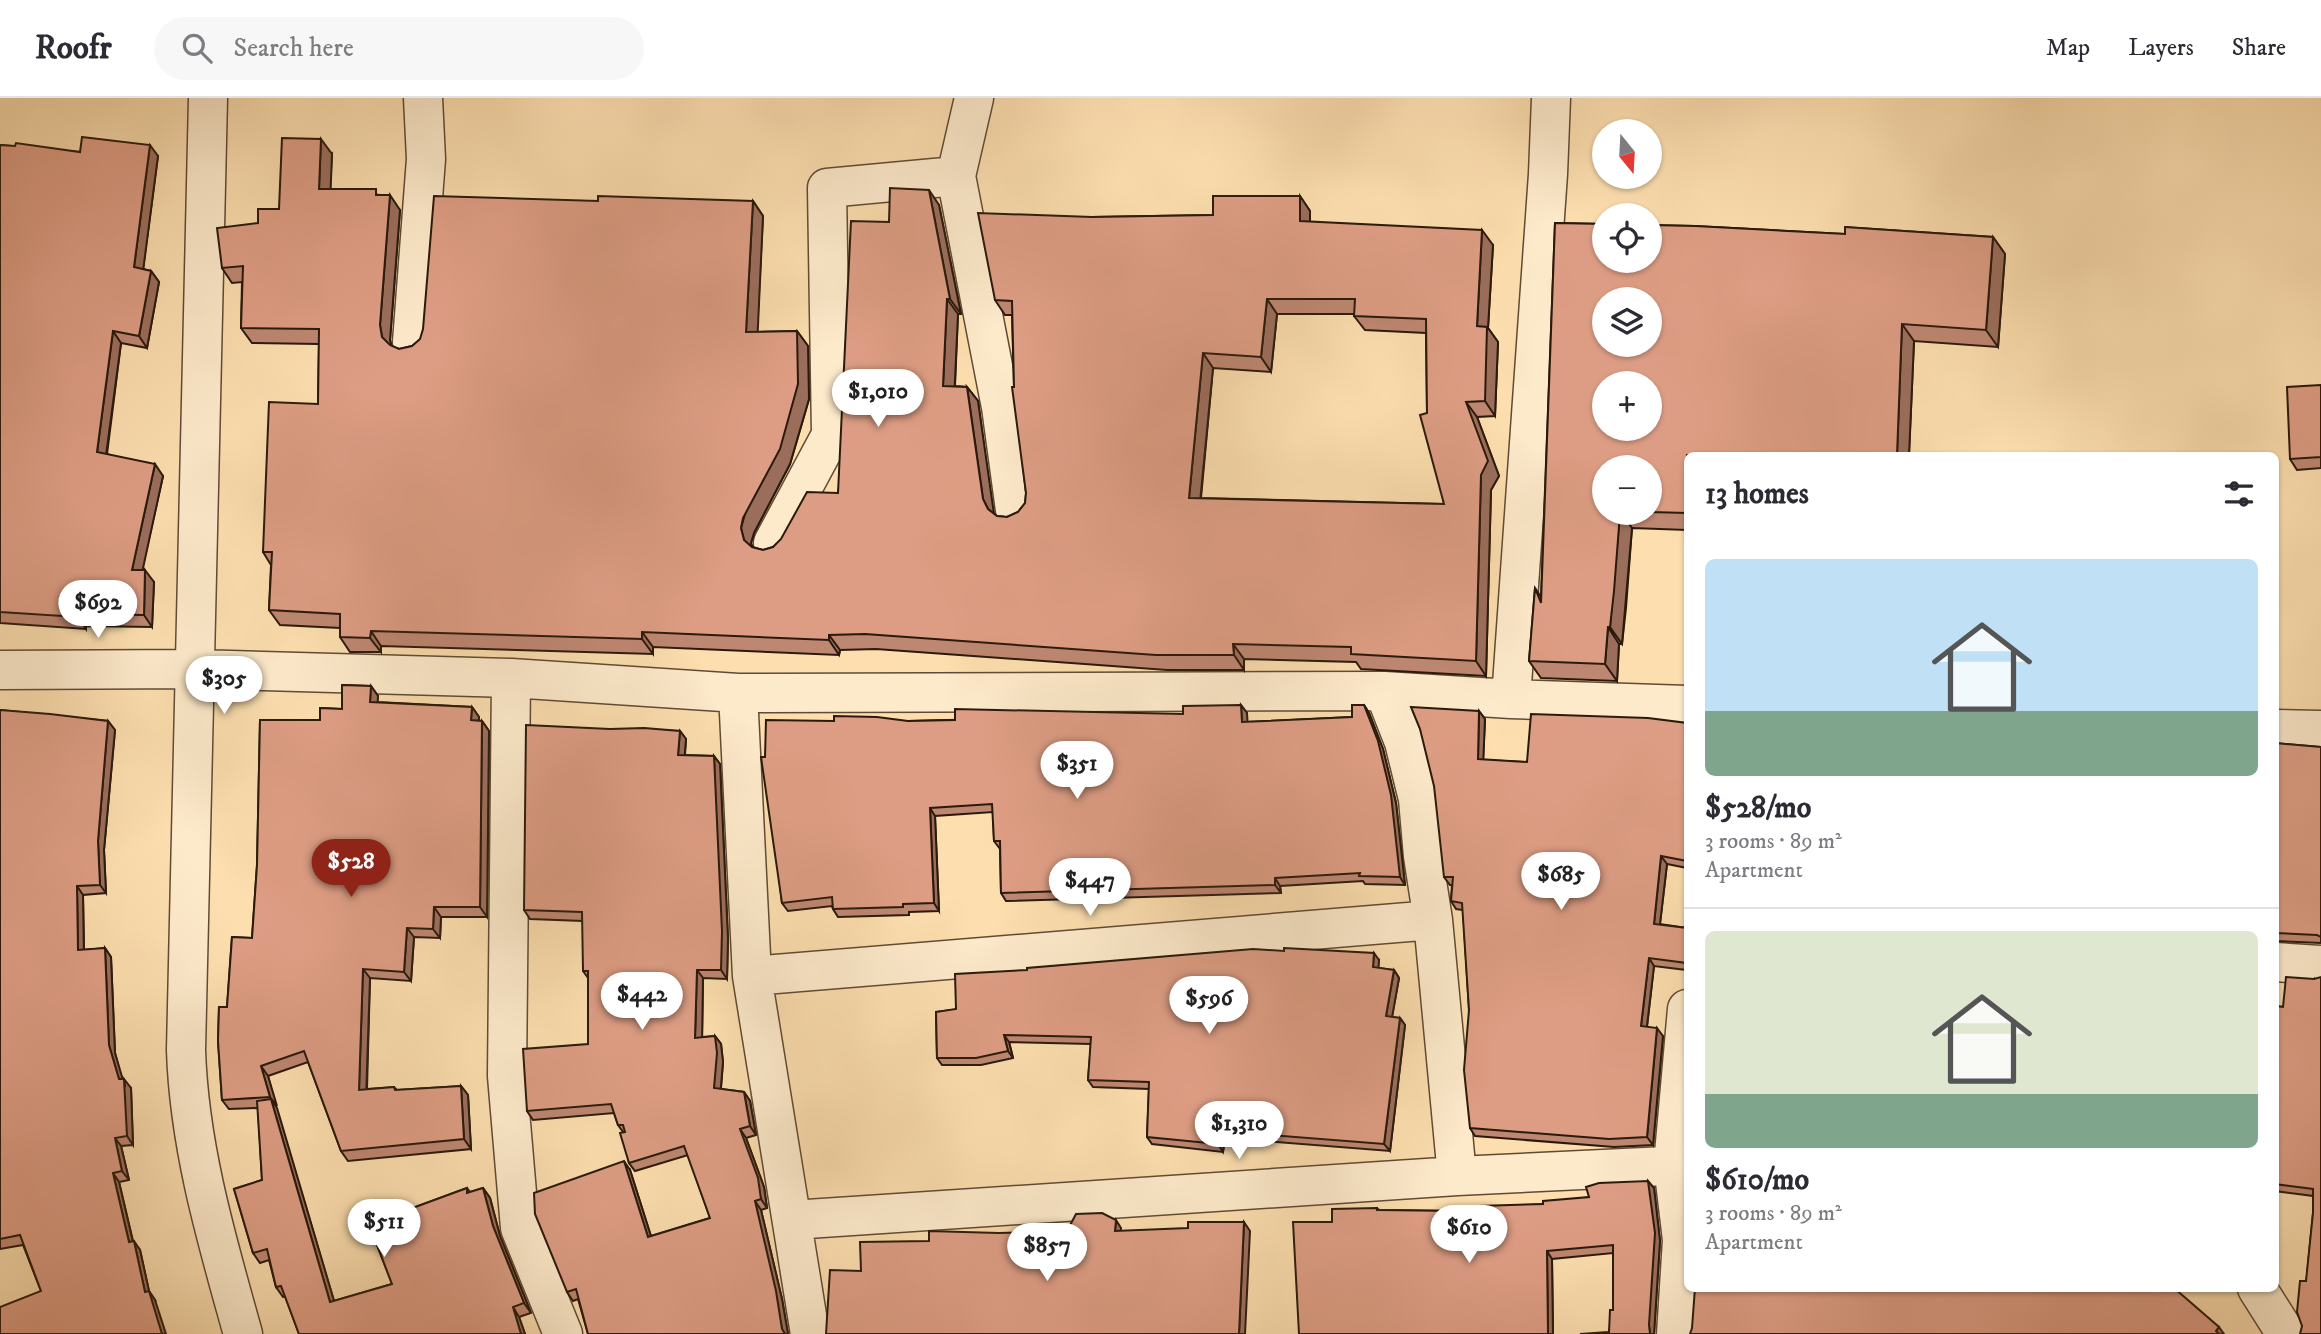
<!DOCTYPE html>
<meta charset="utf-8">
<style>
body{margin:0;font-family:"IM FELL DW Pica",serif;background:#f7f7f7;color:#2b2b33;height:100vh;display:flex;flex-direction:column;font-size:26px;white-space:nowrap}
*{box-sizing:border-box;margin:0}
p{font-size:23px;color:#7c7c81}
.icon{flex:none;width:38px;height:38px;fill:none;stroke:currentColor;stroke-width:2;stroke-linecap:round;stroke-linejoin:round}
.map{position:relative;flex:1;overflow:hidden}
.sheet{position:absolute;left:1684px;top:354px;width:595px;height:840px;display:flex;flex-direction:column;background:#fff;border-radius:10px;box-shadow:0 2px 5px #0004}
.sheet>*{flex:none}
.needle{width:46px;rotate:162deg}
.tools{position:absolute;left:1592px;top:21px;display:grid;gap:14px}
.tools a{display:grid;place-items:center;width:70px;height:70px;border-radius:50%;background:#fff;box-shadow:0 2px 5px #0004;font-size:35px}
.price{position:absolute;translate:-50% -60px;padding:0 16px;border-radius:24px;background:#fff;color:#222;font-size:23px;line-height:46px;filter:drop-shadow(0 2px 4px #0008)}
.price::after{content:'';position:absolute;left:50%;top:42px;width:21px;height:16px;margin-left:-10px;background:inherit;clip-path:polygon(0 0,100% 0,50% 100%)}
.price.selected{background:#8f2418;color:#fff}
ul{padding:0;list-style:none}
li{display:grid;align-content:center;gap:14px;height:371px;padding:0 21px}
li+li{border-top:2px solid #e1e1e2}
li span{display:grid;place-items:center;height:217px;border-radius:10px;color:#555}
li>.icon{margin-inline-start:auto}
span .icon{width:126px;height:126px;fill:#fffc;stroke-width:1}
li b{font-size:30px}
h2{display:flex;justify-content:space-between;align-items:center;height:84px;padding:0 21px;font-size:30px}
header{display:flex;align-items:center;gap:42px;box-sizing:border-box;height:98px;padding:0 35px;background:#fff;border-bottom:2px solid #e1e1e2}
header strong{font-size:33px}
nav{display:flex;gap:38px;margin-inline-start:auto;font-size:24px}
.search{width:490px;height:63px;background:#f7f7f7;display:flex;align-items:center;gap:18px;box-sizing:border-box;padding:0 24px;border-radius:38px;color:#7c7c81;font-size:26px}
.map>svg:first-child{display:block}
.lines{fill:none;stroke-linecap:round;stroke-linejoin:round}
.minor-casing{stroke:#5f4b35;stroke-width:41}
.minor{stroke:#fdeacb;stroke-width:38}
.wall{fill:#be8772;stroke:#2b1a0c;stroke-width:2;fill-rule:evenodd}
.shaded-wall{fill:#9b6e5c;stroke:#2b1a0c;stroke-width:2}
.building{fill:#dd9d84;stroke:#2b1a0c;stroke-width:2;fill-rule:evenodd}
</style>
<header>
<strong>Roofr</strong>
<div class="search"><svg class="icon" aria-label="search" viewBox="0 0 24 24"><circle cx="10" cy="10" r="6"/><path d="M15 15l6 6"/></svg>Search here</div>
<nav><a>Map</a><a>Layers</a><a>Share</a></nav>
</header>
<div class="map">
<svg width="2321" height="1236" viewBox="0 0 2321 1236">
<rect width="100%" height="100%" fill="#fcdeaf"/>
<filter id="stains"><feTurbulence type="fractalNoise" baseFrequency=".00286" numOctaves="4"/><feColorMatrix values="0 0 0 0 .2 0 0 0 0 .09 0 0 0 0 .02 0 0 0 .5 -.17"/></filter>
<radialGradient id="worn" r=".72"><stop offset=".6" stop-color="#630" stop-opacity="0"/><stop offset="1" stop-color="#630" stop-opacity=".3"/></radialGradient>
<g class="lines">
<g class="minor-casing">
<path id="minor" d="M208,0L186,952C189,1049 217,1143 243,1236
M956,78L1001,309L1015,412
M412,244L426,61L423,0
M773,445L831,337L827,90L956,78L974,0
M0,572L196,571L511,580L738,595L1384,593L1511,601L1687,607
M511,580L507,978L520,1130L563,1236
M1384,593L1404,644L1418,701L1423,758L1433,822L1457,1078
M738,595L752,878L810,1236
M1511,601L1548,76L1551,0
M2275,631L2321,632
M2275,864L2321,867
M752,878L1433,822
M792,1122L1457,1078L1687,1067
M2257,1190L2286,1236
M1676,1236L1682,1142L1673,1067L1687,911"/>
</g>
<use href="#minor" class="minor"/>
</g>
<path class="wall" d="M0,47L80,54L158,58L143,171L151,173L159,184L147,250L121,245L107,356L163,378L142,472L154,484L152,529L86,528V531L0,525Z
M332,56L330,91L380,97L400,112L390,242L391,248L399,251L412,248L598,103H753L763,118L757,234L797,233L808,248L809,301L790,366L754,435L751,445L752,449L763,452L773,449L838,395L889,124L939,107L961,216H958L955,288L967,289L978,303L993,415L997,418L1007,419L1018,414L1025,405L1026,395L1014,289L1012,217H1005L995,202L1092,119L1213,117L1300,98L1310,113V124L1493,147L1488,230L1498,244L1495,318L1477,319L1499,378L1491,392L1486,578L1361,571L1356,564L1244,561V572H1167L876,551L840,552L839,557L653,549V556L381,548V554H350L340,539V530L280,527L269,512L271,467L263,454L318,306L319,246L252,245L241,230L242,184L232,185L222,170L258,125L279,111ZM1277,216H1354V218L1365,232L1426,235L1427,315L1444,406L1201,400L1213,270L1271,274Z
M1555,125L1605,126V163H1650V127L1695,128L1845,136V129L1993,139L2005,156L1998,249L1914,243L1909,357H1687V432L1632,430L1626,510L1622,546H1619L1617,583L1541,580L1529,563L1535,490L1541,499ZM1605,201H1650V247H1605ZM1605,285H1650V331H1605ZM1605,369H1650V415H1605Z
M2321,287V370L2297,372L2290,361Z
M342,587L371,588L378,598L377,604L472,609L479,619V623H482L489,633L487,819H441L440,840L414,839L411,883L370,880L367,991L394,989L397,992L461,988L468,997L471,1051L348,1063L341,1053L308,964L268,978L276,1009L334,1203L392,1186L369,1126L467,1090L470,1094L483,1090L490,1100L500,1138L531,1215L519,1219L525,1236H299L285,1198L283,1199L276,1189L269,1162L260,1165L253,1155L234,1091L262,1082L258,1010L229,1011L222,1002L218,943L219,909H227L232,839L252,840L257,767L260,622H320V610L342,611Z
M1241,607L1247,615V624L1352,619L1364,607L1369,615L1383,651L1396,705L1405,787L1365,786L1363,783L1280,788L1281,795L1006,803L1001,795L1000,751L994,743L993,714L935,718L939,813L909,814V817L838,819L833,811L832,808L788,813L782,805L765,659L908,623L1183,616Z
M0,612L108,623L115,632L104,752L106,795L83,797L84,852L105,850L111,859L115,955L122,981L131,990L133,1047L121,1048L129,1082L119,1084L133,1143L140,1152L149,1193L155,1202L41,1193L23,1147L0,1151Z
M1479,613L1485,621L1483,662L1527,664L1687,625V770L1667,766L1660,826L1687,830V872L1654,868L1647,929L1663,938L1653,1047L1614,1049L1475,1038L1470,1030L1469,912L1463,812L1456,811L1451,803L1452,787H1450L1444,779Z
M610,631L680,633L686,641L685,657L714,658L720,666L728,841L727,881L703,880L702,939L715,938L721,946L723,964L721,991L744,994L750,1003L756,1037L746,1040L764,1089L767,1110L761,1112L782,1201L788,1236H588L578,1201L573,1203L567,1194L630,1072L651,1138L710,1120L688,1057L635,1073L629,1065L623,1034L618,1027L614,1015L533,1022L527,1013L588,946V880L583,873V823L530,821L524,812Z
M2275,645L2321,649V845L2275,843Z
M1379,862L1378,870L1394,872L1399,880L1392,919L1400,920L1405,927L1390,1053L1225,1040L1223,1054L1152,1046L1147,1039L1149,991L1093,989L1088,982L1091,946L1009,944L1013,960L981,967H942L937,960L936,914Z
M2314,881L2321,1236L2302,1228L2313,1115V1098L2275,1093V908L2283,909Z
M1654,1090L1660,1143L1654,1236L1609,1234L1613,1212V1155L1552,1161L1553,1236H1299L1332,1124L1377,1110L1379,1112L1458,1113L1543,1106Z"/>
<path class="shaded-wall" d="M321,41L332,56L330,106L319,91Z
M150,47L158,58L142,181L134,169Z
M929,92L939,107L961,216L950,201Z
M390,97L400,112L390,242L393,254L382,239L380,227Z
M1300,98L1310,113V138L1300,123Z
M753,103L763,118L757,249L746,234Z
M1482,132L1493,147L1488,230L1498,244L1495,318L1485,303L1477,228Z
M1993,139L2005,156L1998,249L1986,232Z
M151,173L159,184L147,250L139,238Z
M947,201L958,216L954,303L943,288Z
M1267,201L1277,216L1271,274L1261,259Z
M1902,226L1914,243L1909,357H1897Z
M113,233L121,245L105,365L97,354Z
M797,233L808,248L809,301L790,366L754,435L751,445L755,457L744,442L741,430Z
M1203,255L1213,270L1199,415L1189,400Z
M967,289L978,303L994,416L988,411L983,401Z
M1466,304L1477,319L1499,378L1491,392L1486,578L1476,563L1481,377Z
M155,366L163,378L140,484L132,472Z
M1620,415H1622L1632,430L1622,546L1610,529Z
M145,472L154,484L152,529L144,517Z
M78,516L86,528V531L78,519Z
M1608,529L1619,546L1617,583L1605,566Z
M371,533L381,548V554L370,540Z
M642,534L653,549V556L642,541Z
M829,537L840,552L839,557L829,542Z
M1233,546L1244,561V572L1234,557Z
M371,588L378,598L377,614L370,604Z
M1241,607L1247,615L1248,632L1242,624Z
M1364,607L1369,615L1383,651L1396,705L1405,787L1400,779Z
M472,609L479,619L478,632L471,622Z
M1479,613L1485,621L1483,669L1478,661Z
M108,623L115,632L104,752L106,795L100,787L98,743Z
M482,623L489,633L487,819L480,809Z
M680,633L686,641L684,665L678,657Z
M714,658L720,666L728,841L727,881L721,872Z
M930,710L935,718L939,813L934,805Z
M1661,758L1667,766L1659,834L1654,826Z
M1275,780L1280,788L1281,795L1275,787Z
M77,788L83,797L84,861L78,852Z
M434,809L441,819L440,840L433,831Z
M407,830L414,839L411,883L404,874Z
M105,850L111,859L115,955L125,989L124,981L131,990L133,1047L127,1038L119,981L109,947Z
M1374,855L1379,862L1378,876L1373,869Z
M1649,860L1654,868L1646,936L1641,928Z
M363,871L370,880L366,1002L359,992Z
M697,872L703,880L702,948L695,940Z
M1394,872L1399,880L1391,925L1386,918Z
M1400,920L1405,927L1390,1053L1384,1046Z
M1657,930L1663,938L1653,1047L1647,1039Z
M1004,937L1009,944L1013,960L1008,953Z
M715,938L721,946L723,964L720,999L714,990Z
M261,968L268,978L277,1008L270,999Z
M461,988L468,997L471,1051L464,1041Z
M744,994L750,1003L756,1037L750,1028Z
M271,1001L277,1010L337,1213L330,1204Z
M740,1031L746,1040L764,1089L767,1110L761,1101Z
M1220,1033L1225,1040L1223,1054L1218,1046Z
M115,1040L121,1048L129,1082L122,1073Z
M624,1063L630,1072L654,1148L648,1139Z
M113,1075L119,1084L135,1153L129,1144Z
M1648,1083L1654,1090L1660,1143L1654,1236H1650L1649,1227Z
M483,1090L490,1100L500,1138L531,1215L524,1205L493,1128Z
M755,1103L761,1112L782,1201L788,1236H785L782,1231Z
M1116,1122L1121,1130L1120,1141L1115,1133Z
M1244,1124L1250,1133L1245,1236H1239Z
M134,1143L140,1152L149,1193L155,1202L166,1236H162L145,1194Z
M1547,1153L1552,1161L1553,1236H1548Z
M513,1209L519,1219L525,1236H521Z
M2219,1229L2224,1236H2218L2216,1233Z"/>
<path class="building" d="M82,39L150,47L134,169L151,173L139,238L113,233L97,354L155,366L132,472H145L144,517L78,516V519L0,514V47L15,48L16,45L80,54Z
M282,40L321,41L319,91H376V97H390L380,227L382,239L390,247L399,251L412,248L420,241L423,231L434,98L598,103V98L753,103L746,234L797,233L798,286L780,351L743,420L741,430L744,442L752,449L763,452L773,449L781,441L807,394L838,395L851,123L889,124L890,90L929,92L950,201H947L943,288L967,289L983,401L988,411L997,418L1007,419L1018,414L1025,405L1026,395L1012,289H1014L1012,203L995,202L978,115L1092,119L1213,117V98H1300V123L1482,132L1477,228L1487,229L1485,303L1466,304L1488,363L1481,377L1476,563L1351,556V549L1233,546L1234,557H1156L865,536L829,537V542L642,534V541L371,533L370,540L340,539V516L269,512L272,454H263L269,304L318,306L319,231L241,230L243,168L222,170L217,130L258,125V111H279ZM1267,201H1355L1354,218L1426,221L1427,315L1420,317L1444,406L1189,400L1203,255L1261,259Z
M1555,125L1605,126V163H1650V127L1695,128L1845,136V129L1993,139L1986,232L1902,226L1897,357H1687V415L1650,414V369H1605V415H1620L1614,493L1610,529H1608L1605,566L1529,563L1535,490L1541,505ZM1605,201H1650V247H1605ZM1605,285H1650V331H1605Z
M2321,287V359L2290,361L2287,289Z
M342,587L371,588L370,604L472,609L471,622L482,623L480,809H434L433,831L407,830L404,874L363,871L359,992L394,989L395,992L461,988L464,1041L341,1053L304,953L261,968L270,999L222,1002L218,943L219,909H227L232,839L252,840L257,767L260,622H320V610L342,611Z
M1241,607L1242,624L1352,619V607H1364L1378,643L1391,697L1400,779L1359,778L1360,775L1275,780V787L1001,795L1000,743H994L992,706L930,710L934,805L903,806V809L833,811L832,799L782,805L761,659H765L766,622L834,623V618L877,619L908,623L955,622V611L1183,616V608Z
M1411,609L1479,613L1478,661L1527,664L1531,616L1648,620L1687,625V763L1661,758L1654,826L1687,830V865L1649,860L1641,928L1657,930L1647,1039L1609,1041L1470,1030L1464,972L1469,912L1462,805L1451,803L1453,779H1444L1434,688L1420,631Z
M0,612L50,616L108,623L98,743L100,787L77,788L78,852L105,850L109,947L119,981H124L127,1038L115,1040L122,1073L113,1075L129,1144L134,1143L145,1194L149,1193L162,1236H0V1209L41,1193L20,1137L0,1141Z
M526,627L610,631L644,630L680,633L678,657L714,658L722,833L721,872H697L695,940L715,938L717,955L714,990L744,994L750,1028L740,1031L758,1080L761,1101L755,1103L776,1193L782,1231L785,1236H588L576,1191L567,1194L535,1116L534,1095L624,1063L648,1139L710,1120L684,1048L629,1065L620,1035L625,1034L623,1027H618L611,1006L527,1013L523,951L588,946V873H583L582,814L524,812Z
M2275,645L2321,649V839L2317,837L2275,835Z
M1284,850L1374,855L1373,869L1394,872L1386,918L1400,920L1384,1046L1220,1033L1218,1046L1147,1039L1149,984L1088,982L1091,939L1004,937L1008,953L976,960H937L936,914L956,911L955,876L1027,872V870L1253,851L1284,853Z
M2286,879L2314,881L2321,879V1236H2300L2302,1228L2297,1214L2300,1183H2306L2313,1115V1091L2275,1086V908L2283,909Z
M271,1001L330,1204L392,1186L369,1126L467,1090V1095L483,1090L493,1128L524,1205L513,1209L521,1236H299L281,1188L276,1189L267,1151L253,1155L234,1091L262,1082L257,1003Z
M1648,1083L1655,1135L1649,1227L1650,1236H1580L1609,1234L1610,1212H1613V1147L1547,1153L1548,1236H1299L1293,1124H1332V1111L1377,1110V1112L1458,1113V1111H1479V1108L1543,1106V1103L1589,1099L1586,1089L1599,1085Z
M1102,1115L1116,1122L1115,1133L1188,1130V1124H1244L1239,1236H826L830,1172L861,1173L860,1144L929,1143V1133L999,1135L1067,1133L1076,1116Z
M1695,1190H2174L2219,1229L2216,1233L2219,1236H1690L1692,1230Z"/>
<rect width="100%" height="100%" filter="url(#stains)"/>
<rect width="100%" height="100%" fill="url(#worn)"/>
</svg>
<div class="tools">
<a><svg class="needle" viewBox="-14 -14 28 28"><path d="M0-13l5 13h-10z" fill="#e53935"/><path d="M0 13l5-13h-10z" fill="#7c7c81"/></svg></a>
<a><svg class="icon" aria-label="locate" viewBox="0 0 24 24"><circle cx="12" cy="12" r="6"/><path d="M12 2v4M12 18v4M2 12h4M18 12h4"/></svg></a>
<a><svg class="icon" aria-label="layers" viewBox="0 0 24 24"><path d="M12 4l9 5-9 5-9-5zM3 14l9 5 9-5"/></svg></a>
<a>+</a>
<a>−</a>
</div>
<b class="price" style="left:878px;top:331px">$1,010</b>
<b class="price" style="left:98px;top:542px">$692</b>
<b class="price" style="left:224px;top:618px">$305</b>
<b class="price" style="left:1077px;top:703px">$351</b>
<b class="price selected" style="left:351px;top:801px">$528</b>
<b class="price" style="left:1561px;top:814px">$685</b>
<b class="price" style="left:1090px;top:820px">$447</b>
<b class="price" style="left:642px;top:934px">$442</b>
<b class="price" style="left:1209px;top:938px">$596</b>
<b class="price" style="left:1239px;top:1063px">$1,310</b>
<b class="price" style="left:384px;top:1161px">$511</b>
<b class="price" style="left:1469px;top:1167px">$610</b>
<b class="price" style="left:1047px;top:1185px">$857</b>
<section class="sheet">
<h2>13 homes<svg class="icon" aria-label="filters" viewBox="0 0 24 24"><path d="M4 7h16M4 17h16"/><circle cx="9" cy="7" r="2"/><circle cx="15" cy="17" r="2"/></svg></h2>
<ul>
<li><span style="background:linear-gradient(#bfe0f5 70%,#7fa58c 0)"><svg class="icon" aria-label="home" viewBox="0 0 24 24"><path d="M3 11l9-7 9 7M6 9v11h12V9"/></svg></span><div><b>$528/mo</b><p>3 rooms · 89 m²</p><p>Apartment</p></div></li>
<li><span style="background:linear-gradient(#dfe7d0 75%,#7fa58c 0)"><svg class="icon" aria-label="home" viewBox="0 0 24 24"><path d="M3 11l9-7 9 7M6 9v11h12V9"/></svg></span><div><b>$610/mo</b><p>3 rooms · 89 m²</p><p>Apartment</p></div></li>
</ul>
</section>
</div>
